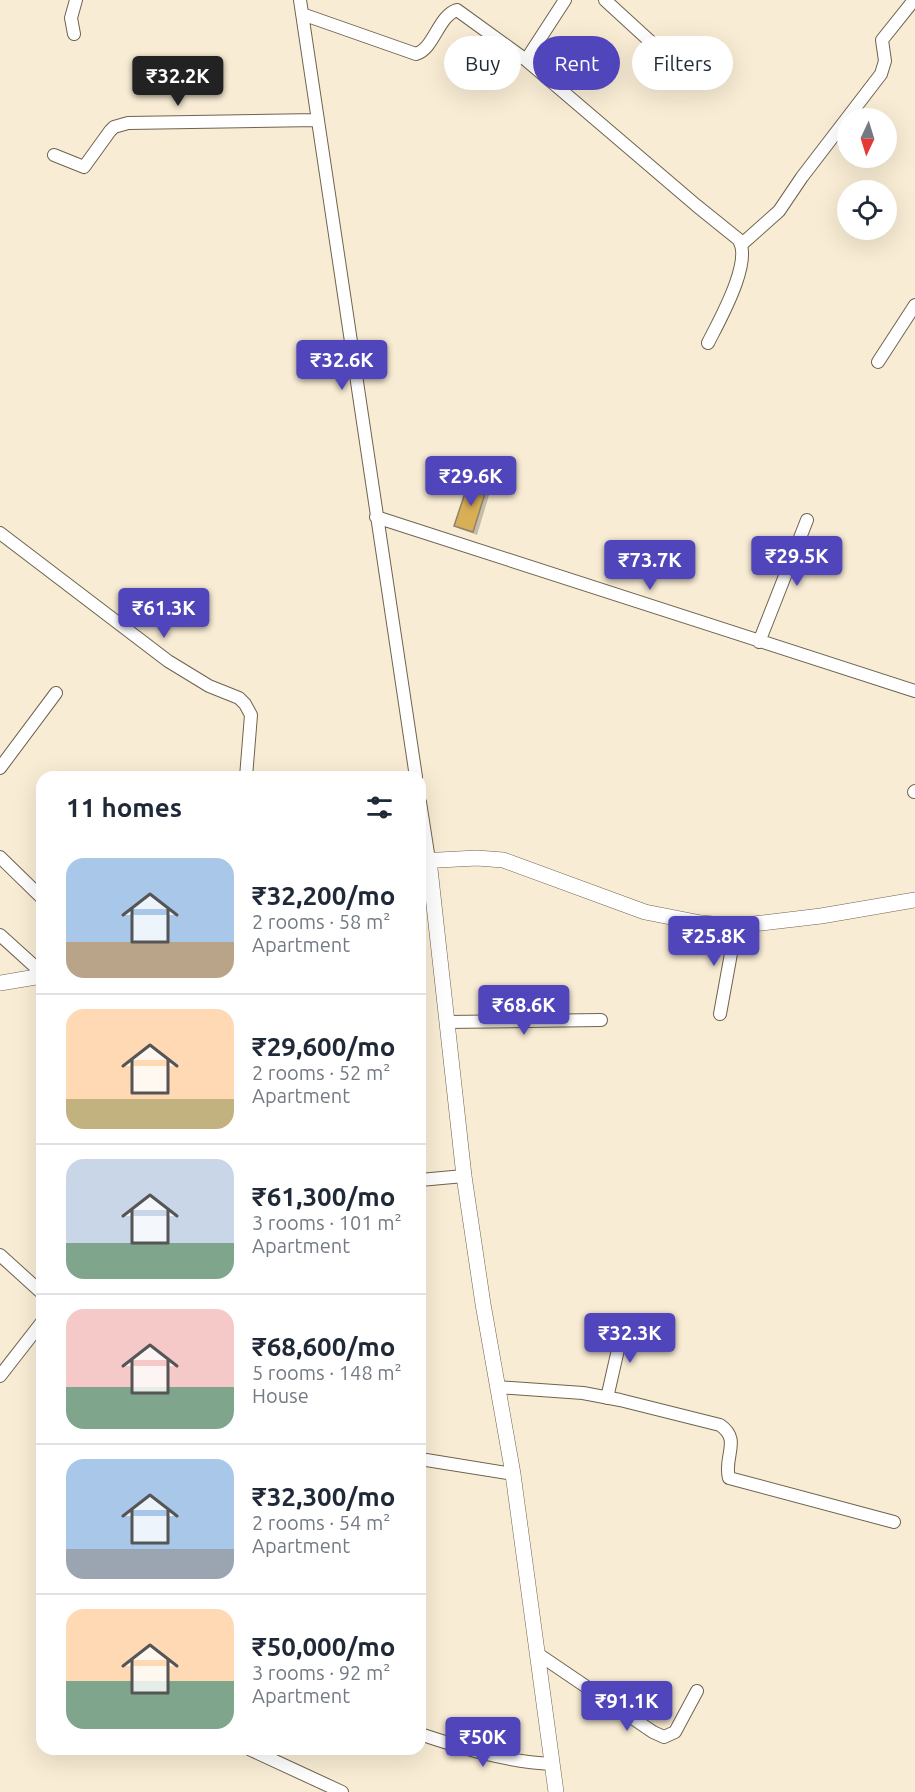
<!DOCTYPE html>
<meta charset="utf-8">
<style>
body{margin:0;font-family:Ubuntu,sans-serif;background:#f6f6f7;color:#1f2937;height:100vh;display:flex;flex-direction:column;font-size:22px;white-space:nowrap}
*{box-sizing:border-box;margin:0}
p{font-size:20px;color:#747a83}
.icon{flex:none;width:33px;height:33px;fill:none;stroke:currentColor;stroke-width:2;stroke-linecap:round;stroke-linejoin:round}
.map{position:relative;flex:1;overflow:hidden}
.details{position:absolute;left:36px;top:771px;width:390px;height:984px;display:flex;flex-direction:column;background:#fff;border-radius:18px;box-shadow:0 6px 24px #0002}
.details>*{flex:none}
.top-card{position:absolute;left:444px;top:36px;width:381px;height:54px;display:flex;gap:12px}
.needle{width:39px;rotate:184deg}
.controls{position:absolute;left:837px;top:108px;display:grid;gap:12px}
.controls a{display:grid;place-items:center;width:60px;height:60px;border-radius:50%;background:#fff;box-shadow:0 6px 24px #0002;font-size:30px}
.price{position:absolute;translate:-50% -51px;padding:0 14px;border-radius:6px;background:#5145bc;color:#fff;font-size:20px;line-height:39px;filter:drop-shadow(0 2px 3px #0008)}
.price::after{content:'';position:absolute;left:50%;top:36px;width:18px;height:14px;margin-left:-9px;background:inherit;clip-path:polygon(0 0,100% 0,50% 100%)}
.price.active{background:#222;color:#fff}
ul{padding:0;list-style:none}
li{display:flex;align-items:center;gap:18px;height:150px;padding:0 30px}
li+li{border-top:2px solid #e0e1e3}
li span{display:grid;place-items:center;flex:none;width:168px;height:120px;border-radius:18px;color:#555}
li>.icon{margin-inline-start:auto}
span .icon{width:72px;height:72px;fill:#fffc;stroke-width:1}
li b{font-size:26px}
h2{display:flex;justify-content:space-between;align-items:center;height:72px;padding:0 30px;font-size:26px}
.tag{padding:0 21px;border-radius:27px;background:#fff;box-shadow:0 6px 24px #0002;font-size:21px;line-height:54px}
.tag.active{background:#5145bc;color:#fff}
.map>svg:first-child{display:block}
.shadow{fill:#0003}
.building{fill:#d9af55;stroke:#8e836d;stroke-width:1.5}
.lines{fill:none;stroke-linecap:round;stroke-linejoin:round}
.minor-casing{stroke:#6e634f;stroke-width:14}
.tertiary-casing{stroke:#6e634f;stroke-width:16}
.minor{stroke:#fff;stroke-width:12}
.tertiary{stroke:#fff;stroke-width:15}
</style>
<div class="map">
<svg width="915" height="1792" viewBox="0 0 915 1792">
<rect width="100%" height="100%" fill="#f8ecd4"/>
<path class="shadow" d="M486,488L490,492L477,535L460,529L456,526Z"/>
<path class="building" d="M469,481L487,487L473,532L454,526Z"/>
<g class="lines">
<g class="minor-casing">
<path id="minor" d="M300,0L416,777
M605,0L665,55
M302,14L416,54C434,49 438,16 457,10L526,60L697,206L738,239C754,260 719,321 708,343
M74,34L71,18L76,0
M526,60L565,0
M54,155L84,167L110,131L114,127L128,123L317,120
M742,244L779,211L802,177L881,74L885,61L882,40L914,0
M878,362L915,305
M376,517L915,691
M0,533L168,661L209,686L239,698L245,704L251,715L246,777
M759,642L807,520
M0,768L56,693
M914,792L915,791
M420,802L429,860
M0,857L42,898
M0,935L42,973
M720,1014L736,926
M447,1022L601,1020
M420,1180L464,1176
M0,1255L42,1293
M0,1376L42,1322
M497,1387L583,1393L620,1400L720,1425C742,1440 723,1457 729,1478L894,1522
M607,1398L624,1323
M420,1459L513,1474
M538,1654L653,1732L664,1737L675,1732L697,1691
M420,1734C462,1748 507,1762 552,1764
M249,1749L342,1792"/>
</g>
<g class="tertiary-casing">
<path id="tertiary" d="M429,860L464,1176L483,1304L513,1474L556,1792
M420,861L477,858L503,860L645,912L701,923L736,926L821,916L915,900
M0,983L42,976"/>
</g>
<use href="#minor" class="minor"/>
<use href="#tertiary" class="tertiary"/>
</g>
</svg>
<div class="controls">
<a><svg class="needle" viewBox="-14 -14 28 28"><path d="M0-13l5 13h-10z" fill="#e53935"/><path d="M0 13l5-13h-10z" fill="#747a83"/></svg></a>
<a><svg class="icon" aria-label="locate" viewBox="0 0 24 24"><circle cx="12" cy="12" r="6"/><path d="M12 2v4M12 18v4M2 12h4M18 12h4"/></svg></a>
</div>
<b class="price active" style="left:178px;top:107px">₹32.2K</b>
<b class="price" style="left:342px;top:391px">₹32.6K</b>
<b class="price" style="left:471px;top:507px">₹29.6K</b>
<b class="price" style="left:797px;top:587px">₹29.5K</b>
<b class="price" style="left:650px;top:591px">₹73.7K</b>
<b class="price" style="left:164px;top:639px">₹61.3K</b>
<b class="price" style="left:714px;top:967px">₹25.8K</b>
<b class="price" style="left:524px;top:1036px">₹68.6K</b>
<b class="price" style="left:630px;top:1364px">₹32.3K</b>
<b class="price" style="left:627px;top:1732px">₹91.1K</b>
<b class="price" style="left:483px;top:1768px">₹50K</b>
<div class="top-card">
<a class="tag">Buy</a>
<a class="tag active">Rent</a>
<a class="tag">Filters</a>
</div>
<section class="details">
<h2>11 homes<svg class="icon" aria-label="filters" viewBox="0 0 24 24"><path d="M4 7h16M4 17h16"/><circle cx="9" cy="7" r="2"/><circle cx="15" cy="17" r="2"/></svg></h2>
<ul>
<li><span style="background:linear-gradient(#a9c7e8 70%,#b9a48a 0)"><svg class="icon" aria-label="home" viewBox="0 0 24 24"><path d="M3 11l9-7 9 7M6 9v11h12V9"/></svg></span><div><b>₹32,200/mo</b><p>2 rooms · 58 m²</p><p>Apartment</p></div></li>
<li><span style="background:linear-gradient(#ffd9b3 75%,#c2b280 0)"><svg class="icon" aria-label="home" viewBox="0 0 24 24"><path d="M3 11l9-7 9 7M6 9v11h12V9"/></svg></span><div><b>₹29,600/mo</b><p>2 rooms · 52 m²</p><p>Apartment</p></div></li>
<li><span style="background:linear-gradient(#c9d6e8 70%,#7fa58c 0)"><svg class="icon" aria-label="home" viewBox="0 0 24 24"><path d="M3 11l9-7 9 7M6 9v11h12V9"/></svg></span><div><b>₹61,300/mo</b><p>3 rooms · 101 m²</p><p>Apartment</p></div></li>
<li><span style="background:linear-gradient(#f6c9c9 65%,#7fa58c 0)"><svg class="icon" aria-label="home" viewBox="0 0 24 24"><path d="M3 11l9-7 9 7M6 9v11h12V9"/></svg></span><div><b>₹68,600/mo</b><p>5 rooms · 148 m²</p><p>House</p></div></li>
<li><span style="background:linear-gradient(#a9c7e8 75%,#9aa5b1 0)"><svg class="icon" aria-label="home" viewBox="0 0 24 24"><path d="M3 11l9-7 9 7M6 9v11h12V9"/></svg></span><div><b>₹32,300/mo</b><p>2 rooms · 54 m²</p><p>Apartment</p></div></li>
<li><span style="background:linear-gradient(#ffd9b3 60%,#7fa58c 0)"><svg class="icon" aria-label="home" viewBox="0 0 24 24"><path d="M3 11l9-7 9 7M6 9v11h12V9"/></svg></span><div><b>₹50,000/mo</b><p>3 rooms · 92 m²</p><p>Apartment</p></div></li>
</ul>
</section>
</div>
